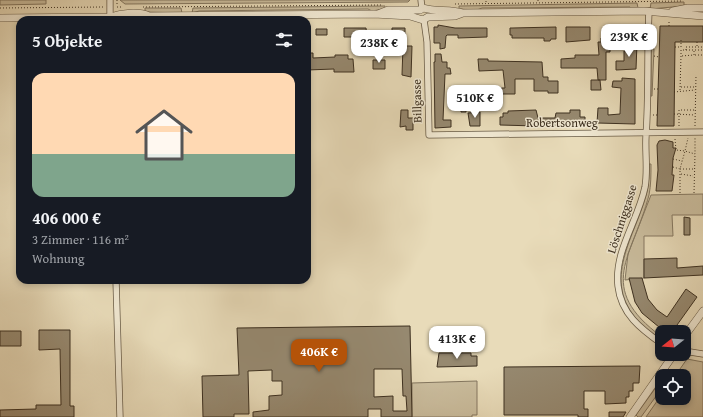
<!DOCTYPE html>
<html lang="de">
<meta charset="utf-8">
<style>
body{margin:0;font-family:"Gentium Book Plus",serif;background:#242831;color:#f1f3f6;height:100vh;display:flex;flex-direction:column;font-size:15px;white-space:nowrap}
*{box-sizing:border-box;margin:0}
p{font-size:13px;color:#9ea1a6}
.icon{flex:none;width:22px;height:22px;fill:none;stroke:currentColor;stroke-width:2;stroke-linecap:round;stroke-linejoin:round}
.map{position:relative;flex:1;overflow:hidden}
.panel{position:absolute;left:16px;top:16px;width:295px;height:268px;display:flex;flex-direction:column;background:#171b24;border-radius:12px;box-shadow:0 2px 6px #0003}
.panel>*{flex:none}
.needle{width:26px;rotate:253deg}
.tools{position:absolute;left:655px;top:325px;display:grid;gap:8px}
.tools a{display:grid;place-items:center;width:36px;height:36px;border-radius:8px;background:#171b24;box-shadow:0 2px 6px #0003;font-size:20px}
.price{position:absolute;translate:-50% -34px;padding:0 9px;border-radius:8px;background:#fff;color:#222;font-size:13px;line-height:26px;filter:drop-shadow(0 1px 2px #0008)}
.price::after{content:'';position:absolute;left:50%;top:24px;width:12px;height:9px;margin-left:-6px;background:inherit;clip-path:polygon(0 0,100% 0,50% 100%)}
.price.current{background:#b45309;color:#fff}
ul{padding:0;list-style:none}
li{display:grid;align-content:center;gap:8px;height:212px;padding:0 16px}
li span{display:grid;place-items:center;height:124px;border-radius:12px;color:#555}
li>.icon{margin-inline-start:auto}
span .icon{width:72px;height:72px;fill:#fffc;stroke-width:1}
li b{font-size:17px}
h2{display:flex;justify-content:space-between;align-items:center;height:48px;padding:0 16px;font-size:17px}
.map>svg:first-child{display:block}
.green{fill:#cbbe9f;stroke:#847760}
.building{fill:#968970;stroke:#3d3020;fill-rule:evenodd}
.lines{fill:none;stroke-linecap:round;stroke-linejoin:round}
.minor-casing{stroke:#685b46;stroke-width:7}
.tertiary-casing{stroke:#685b46;stroke-width:8}
.path{stroke:#3d3020;stroke-width:1;stroke-dasharray:1 2;stroke-linecap:butt}
.minor{stroke:#f0e8d2;stroke-width:5.5}
.tertiary{stroke:#f0e8d2;stroke-width:7}
.labels{text-anchor:middle;stroke-width:3;stroke-linejoin:round;paint-order:stroke}
.street-label{font-size:12px;fill:#3d3020;stroke:#f0e8d2}
</style>
<div class="map">
<svg width="703" height="417" viewBox="0 0 703 417">
<rect width="100%" height="100%" fill="#e8dbb9"/>
<filter id="stains"><feTurbulence type="fractalNoise" baseFrequency=".005" numOctaves="4"/><feColorMatrix values="0 0 0 0 .2 0 0 0 0 .09 0 0 0 0 .02 0 0 0 .5 -.17"/></filter>
<radialGradient id="worn" r=".72"><stop offset=".6" stop-color="#630" stop-opacity="0"/><stop offset="1" stop-color="#630" stop-opacity=".3"/></radialGradient>
<path class="green" d="M0,0H46V4L0,5Z
M120,0H410L408,2L125,4Z
M684,2V6L650,9L651,3Z
M637,3L638,8H630V7L482,8L477,10L459,9V6Z
M385,6L384,9L372,11L368,9L199,11L192,13L193,8Z
M145,8H181L182,13L146,12L145,11Z
M651,48L654,49L652,96H651Z
M649,164H651C651,175 651,185 649,195C633,257 594,287 662,337V340C655,335 646,330 640,323C599,281 636,236 647,192C649,183 649,173 649,164Z
M703,194V215H672L673,236H644V278L625,280L628,254L651,195Z
M687,359L703,362V417H646L662,394V398H684V376H675Z
M662,379V388L641,417H638L636,415Z
M477,381V415H472V417H412V383Z"/>
<path class="building" d="M438,25L455,28H487V37L458,38V35H447L446,36L445,48L440,49V43H434V27H438Z
M631,26V38H616V45H610V52H606V80H598L597,68H561V59L575,58V55H599L598,42H601V38H606V27Z
M660,26H703V42H675L674,126H657Z
M556,27V39H551L550,41H544V38H512V35H510V28H512Z
M566,27H590V40L566,42Z
M344,28H366L367,37H344Z
M392,28H405V35L392,36Z
M316,29H327V35H316Z
M627,43H637L636,69L616,70V61H624V51H627Z
M403,46H412L411,77L402,75Z
M307,53H313V58L335,57V55H348V59H353L354,72H334V69L307,70Z
M435,54H441L442,62H447V68H450L451,74H445L443,120H451V127L435,128L434,62H435Z
M478,59H488V61L542,62L543,77H548V81H558V93H548V91H534V79H515V94H501V100H491V88H505L503,70L479,71Z
M373,60H385V69H373Z
M622,78L635,79V124L597,123L598,108H608V115L620,114L621,88L612,87L613,81H622Z
M591,80H600L601,90H591Z
M461,90H473V99H466V112H461Z
M401,110H408V118H413V130H406V126L400,127Z
M536,110L538,118H555L556,113H570V110H580V117H585V125L570,126L537,124L536,126L500,125V117H503V113H508V111Z
M480,112V126H470L468,113Z
M665,140L673,142V148H676L673,158L672,175H674L672,191H656L658,170L657,145L659,141Z
M684,217L690,218V235H684Z
M677,258V268L703,266V275L644,278V259Z
M629,278H642L648,299L657,310L667,317L686,289L697,297L672,332H665L642,313L635,302Z
M410,326L412,417H381V409H368V417H253V412L269,410V396L282,395V381H272V370L248,371L249,414H234V417H203L202,376L239,375L237,328ZM374,369H402L403,396H406L407,411H393V396L374,397Z
M39,330H70V406H74V417H0V410L36,409V405H61L60,349L39,350Z
M0,331H21V346H0Z
M439,353H471V356H477V366L437,367Z
M640,366L639,383H633V391H629V397H626V403L605,404V391H584V409H588V417H578V415H504V367Z
M609,412H626L623,417H609Z"/>
<g class="lines">
<g class="minor-casing">
<path id="minor" d="M110,0V20
M421,0L422,9
M649,11C647,53 649,94 646,136C645,153 648,170 645,187C638,221 614,251 618,286C621,314 641,329 662,344
M424,20L427,42L429,135L703,132
M116,280L120,417
M684,351L703,354"/>
</g>
<g class="tertiary-casing">
<path id="tertiary" d="M673,11L688,8H703
M378,14L388,10H420L423,8C436,12 450,9 463,13
M0,18L110,17C122,13 138,11 149,16L374,14L410,16L423,20L428,17L455,16L463,13L644,11L703,16
M132,20L149,16
M684,337L703,311
M630,417L674,354"/>
</g>
<path class="path" d="M117,0V6
M538,1V0
M486,2V0
M455,4L683,1
M117,7H123
M143,7L383,5
M0,8L103,7
M669,26V21
M697,46V40
M675,47H681V40
M686,50V47H702
M695,50H702
M695,55H702
M654,56L659,57
M681,87H696
M654,89H659
M680,90L681,56V50H694V55L681,56
M674,92L695,90
M674,114L695,115
M653,115H658
M679,126V110H695
M695,126L696,75
M675,139L676,150L685,151L688,138
M673,159L682,161
M673,167L680,169L685,151L695,154V138
M681,174L693,176
M680,193V169H694
M694,193L695,154"/>
<use href="#minor" class="minor"/>
<use href="#tertiary" class="tertiary"/>
</g>
<g class="labels">
<g class="street-label">
<text transform="translate(417 101) rotate(-91)" y="4">Billgasse</text>
<text x="562" y="127">Robertsonweg</text>
<text transform="translate(622 219) rotate(-72)" y="4">Löschniggasse</text>
</g>
</g>
<rect width="100%" height="100%" filter="url(#stains)"/>
<rect width="100%" height="100%" fill="url(#worn)"/>
</svg>
<div class="tools">
<a><svg class="needle" viewBox="-14 -14 28 28"><path d="M0-13l5 13h-10z" fill="#e53935"/><path d="M0 13l5-13h-10z" fill="#9ea1a6"/></svg></a>
<a><svg class="icon" aria-label="locate" viewBox="0 0 24 24"><circle cx="12" cy="12" r="6"/><path d="M12 2v4M12 18v4M2 12h4M18 12h4"/></svg></a>
</div>
<b class="price" style="left:629px;top:58px">239K €</b>
<b class="price" style="left:379px;top:64px">238K €</b>
<b class="price" style="left:475px;top:119px">510K €</b>
<b class="price" style="left:457px;top:360px">413K €</b>
<b class="price current" style="left:319px;top:373px">406K €</b>
<section class="panel">
<h2>5 Objekte<svg class="icon" aria-label="filters" viewBox="0 0 24 24"><path d="M4 7h16M4 17h16"/><circle cx="9" cy="7" r="2"/><circle cx="15" cy="17" r="2"/></svg></h2>
<ul>
<li><span style="background:linear-gradient(#ffd9b3 65%,#7fa58c 0)"><svg class="icon" aria-label="home" viewBox="0 0 24 24"><path d="M3 11l9-7 9 7M6 9v11h12V9"/></svg></span><div><b>406 000 €</b><p>3 Zimmer · 116 m²</p><p>Wohnung</p></div></li>
</ul>
</section>
</div>
